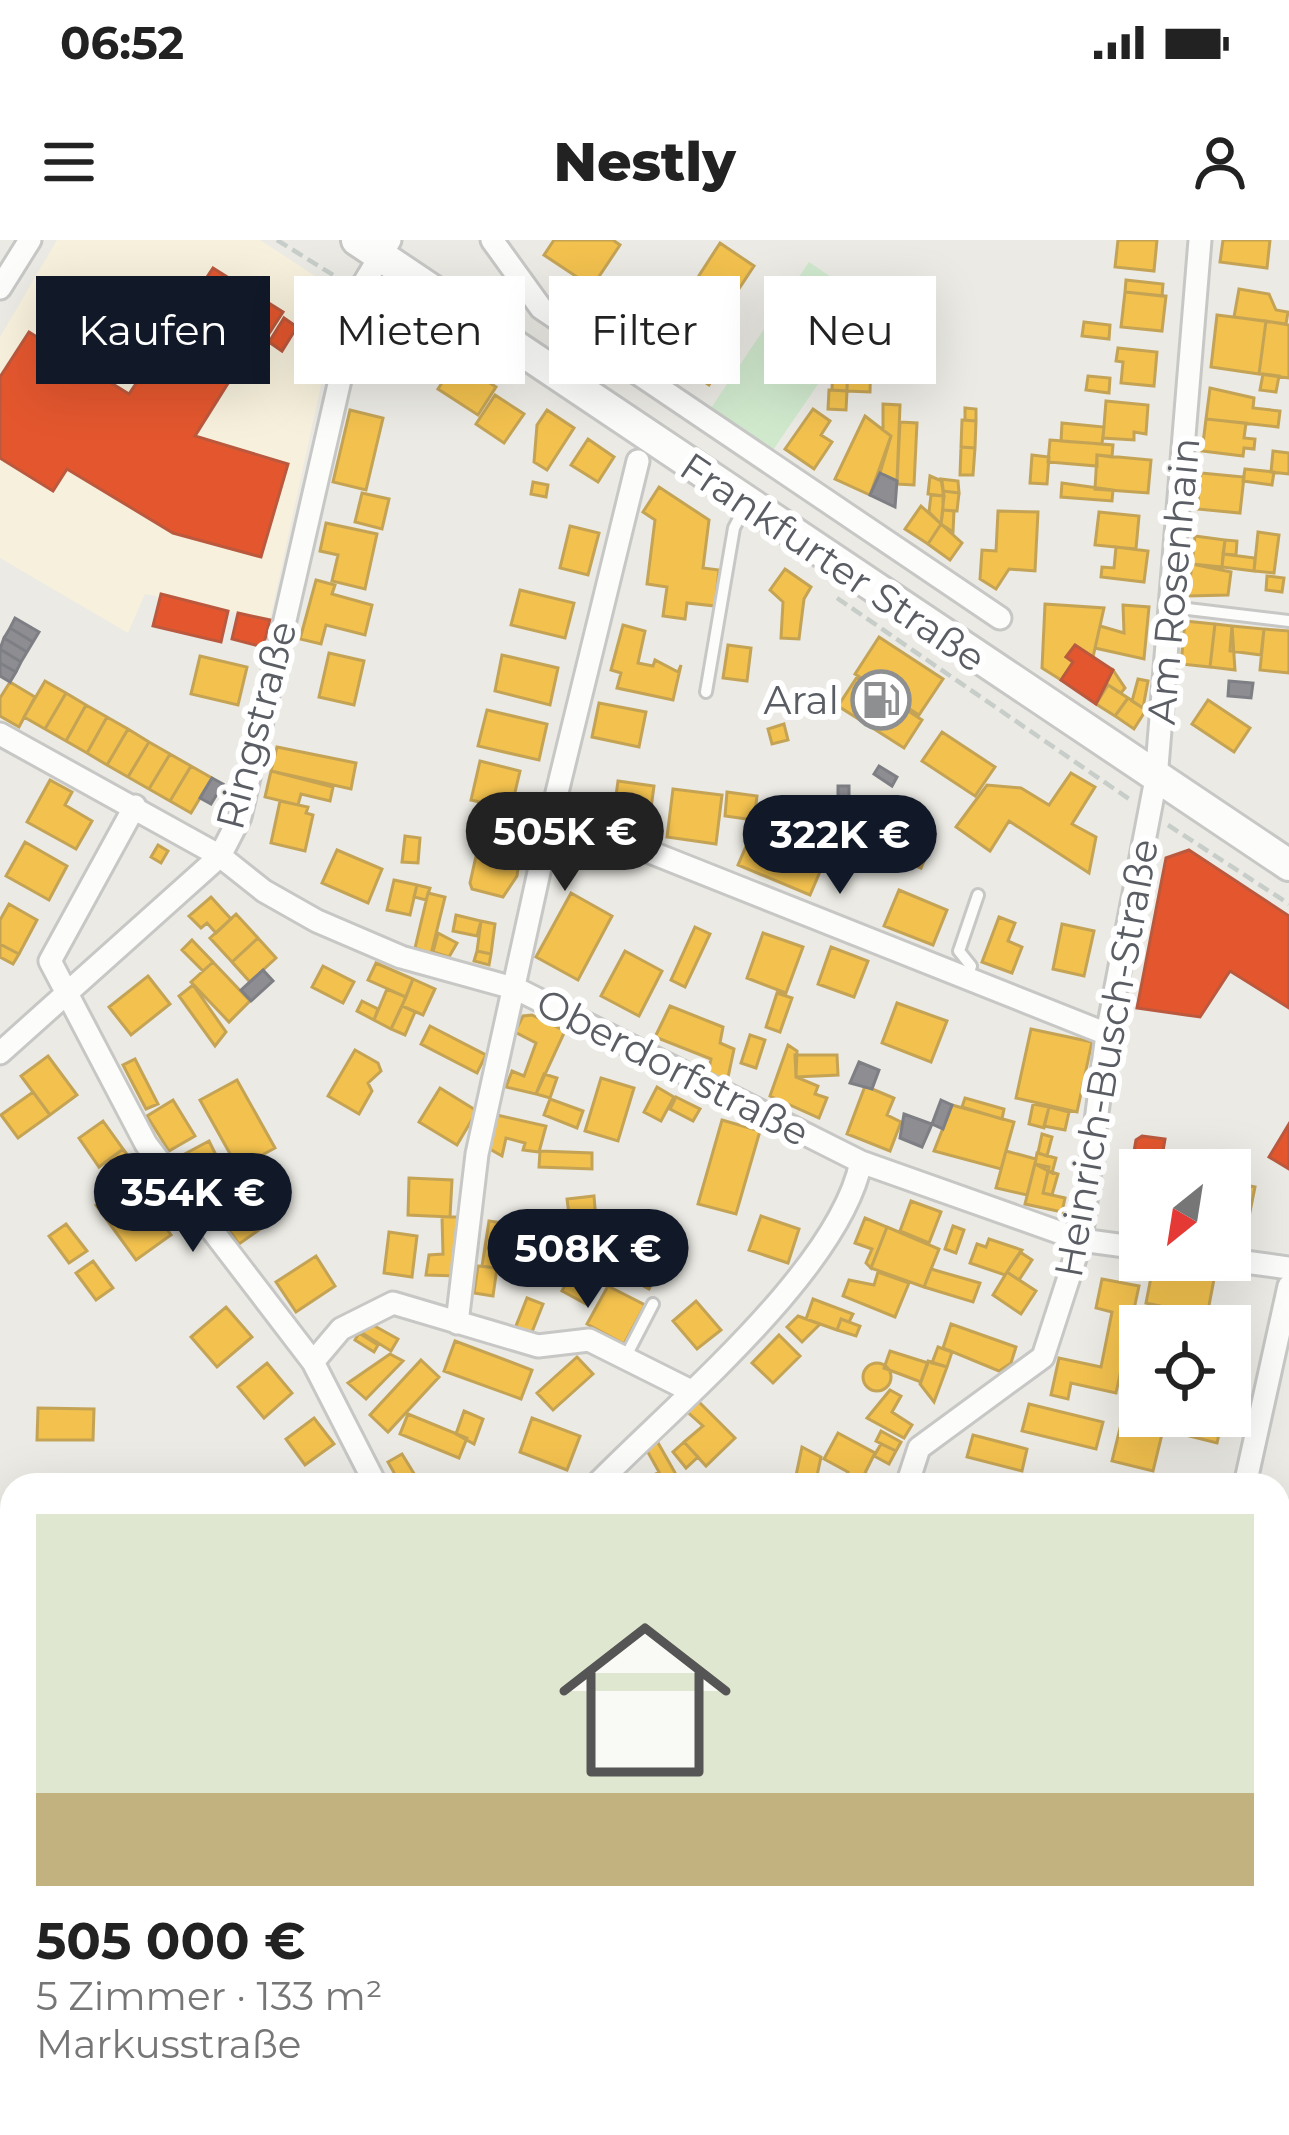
<!DOCTYPE html>
<html lang="de">
<meta charset="utf-8">
<style>
body{margin:0;font-family:Montserrat,sans-serif;background:#f2f2f2;color:#222;height:100vh;display:flex;flex-direction:column;font-size:45px;white-space:nowrap}
*{box-sizing:border-box;margin:0}
p{font-size:39px;color:#767676}
.icon{flex:none;width:66px;height:66px;fill:none;stroke:currentColor;stroke-width:2;stroke-linecap:round;stroke-linejoin:round}
.map{position:relative;flex:1;overflow:hidden}
.side{position:absolute;left:0px;top:1233px;width:1290px;height:663px;display:flex;flex-direction:column;background:#fff;border-radius:36px 36px 0 0;box-shadow:0 12px 48px #0002}
.side>*{flex:none}
.banner{position:absolute;left:36px;top:36px;width:1218px;height:108px;display:flex;gap:24px}
.needle{width:78px;rotate:210deg}
.controls{position:absolute;left:1119px;top:909px;display:grid;gap:24px}
.controls a{display:grid;place-items:center;width:132px;height:132px;border-radius:0px;background:#fff;box-shadow:0 12px 48px #0002;font-size:60px}
.price{position:absolute;translate:-50% -102px;padding:0 27px;border-radius:42px;background:#111827;color:#fff;font-size:39px;line-height:78px;filter:drop-shadow(0 3px 6px #0008)}
.price::after{content:'';position:absolute;left:50%;top:72px;width:36px;height:27px;margin-left:-18px;background:inherit;clip-path:polygon(0 0,100% 0,50% 100%)}
.price.on{background:#222;color:#fff}
ul{padding:0;list-style:none}
li{display:grid;align-content:center;gap:24px;height:636px;padding:0 36px}
li+li{border-top:3px solid #e0e0e0}
li span{display:grid;place-items:center;height:372px;border-radius:0px;color:#555}
li>.icon{margin-inline-start:auto}
span .icon{width:216px;height:216px;fill:#fffc;stroke-width:1}
li b{font-size:51px}
.tag{padding:0 42px;border-radius:0px;background:#fff;box-shadow:0 12px 48px #0002;font-size:42px;line-height:108px}
.tag.on{background:#111827;color:#fff}
.status{display:flex;justify-content:space-between;align-items:center;height:84px;padding:0 60px;background:#fff;direction:ltr}
.status svg{height:33px;fill:currentColor}
header{display:flex;justify-content:space-between;align-items:center;height:156px;padding:0 36px;background:#fff;font-size:54px;font-weight:800}
.map>svg:first-child{display:block}
.commercial{fill:#f6f0dc}
.green{fill:#d0e9cd}
.homes{fill:#f2c14e;stroke:#c4a355;stroke-width:3}
.shops{fill:#e4572e;stroke:#bb593e;stroke-width:3}
.industry{fill:#8d8d92;stroke:#7e7f84;stroke-width:3}
.lines{fill:none;stroke-linecap:round;stroke-linejoin:round}
.lane-casing{stroke:#c7c7c6;stroke-width:16}
.street-casing{stroke:#c7c7c6;stroke-width:27}
.secondary-casing{stroke:#c7c8c6;stroke-width:36}
.path{stroke:#c7cdc9;stroke-width:4.5;stroke-dasharray:12 6;stroke-linecap:butt}
.lane{stroke:#fcfcfb;stroke-width:10}
.street{stroke:#fcfcfb;stroke-width:21}
.secondary{stroke:#fcfcfb;stroke-width:30}
.labels{text-anchor:middle;stroke-width:12;stroke-linejoin:round;paint-order:stroke}
.street-label{font-size:39px;fill:#5a5e64;stroke:#fff}
.poi-label{font-size:39px;fill:#5a5e64;stroke:#fff;text-anchor:end}
</style>
<div class="status"><b>06:52</b><svg viewBox="0 0 49 12"><path d="M0 12V9h3v3zM5 12V6h3v6zM10 12V3h3v9zM15 12V0h3v12zM26 1h20v11H26zM47 4h2v5h-2z"/></svg></div>
<header><svg class="icon" aria-label="menu" viewBox="0 0 24 24"><path d="M4 6h16M4 12h16M4 18h16"/></svg>Nestly<svg class="icon" aria-label="person" viewBox="0 0 24 24"><circle cx="12" cy="8" r="4"/><path d="M4 21q1-7 8-7t8 7"/></svg></header>
<div class="map">
<svg width="1289" height="1895" viewBox="0 0 1289 1895">
<rect width="100%" height="100%" fill="#ebeae4"/>
<path class="commercial" d="M57,0H260L341,53L270,380L145,354L128,393L0,318V97Z"/>
<path class="green" d="M809,22L872,65L771,213L709,171Z
M1278,1668L1289,1671V1815L1278,1850Z"/>
<path class="homes" d="M554,0H613L620,5L592,47L544,15Z
M1118,0H1157L1154,31L1115,27Z
M1223,0H1270L1267,28L1220,22Z
M720,3L754,26L725,70L691,48Z
M1126,40L1163,44L1162,56L1125,52Z
M649,49L664,59L638,99L611,81L628,56L640,64Z
M1239,49L1269,54L1276,70L1288,72L1286,84L1234,77Z
M1125,52L1166,56L1162,91L1121,87Z
M1217,75L1266,81L1259,134L1211,127Z
M390,76L424,99L419,116L402,110L397,117L373,101Z
M688,80L732,110L709,145L665,115Z
M1266,81L1289,85V138L1259,134Z
M1084,82L1110,85L1109,99L1082,96Z
M1118,108L1157,112L1154,146L1121,143L1123,122L1116,121Z
M848,114L871,115L870,152L847,151Z
M456,121L496,147L478,175L438,149Z
M833,124L848,125L847,151L832,150Z
M1263,134L1279,136L1276,152L1260,150Z
M1088,136L1110,138L1109,153L1086,150Z
M1210,148L1254,158L1253,168L1280,171L1278,187L1206,179Z
M829,150L847,151L846,170L828,169Z
M495,155L524,174L504,203L476,184Z
M1106,161L1148,165L1146,194L1134,192V200L1103,198Z
M883,164L900,165L897,241L880,233L891,196L883,190Z
M965,168L976,169V181L965,180Z
M813,169L830,181L821,195L832,202L814,229L785,209Z
M350,170L383,178L366,250L333,242Z
M547,170L574,188L547,230L534,222L537,185Z
M865,176L891,196L870,255L835,239Z
M1206,179L1246,183L1244,198L1255,199L1254,209L1244,208L1243,216L1202,211Z
M962,180L976,181L975,208L961,207Z
M900,182L917,183L914,245L897,244Z
M1062,183L1104,187L1102,204L1061,201Z
M588,199L614,217L598,242L571,225Z
M1050,200L1113,205L1112,217L1097,215V226L1048,222Z
M961,207L975,208L973,235H960Z
M1273,211L1289,213V234L1271,232Z
M1032,215L1049,217L1047,244L1030,243Z
M1097,215L1151,220L1148,253L1095,249Z
M1245,229L1274,232L1272,245L1243,241Z
M1201,233L1244,237L1240,273L1197,269Z
M930,236L942,241L944,256L928,254Z
M941,239L958,241L959,253L943,251Z
M533,242L548,245L546,257L531,254Z
M1062,243L1113,250L1112,261L1061,257Z
M659,247L709,280L703,328L719,330L715,366L687,363L685,379L663,376L667,347L647,344L655,280L643,272Z
M943,251L959,253L957,271L943,270Z
M362,253L389,259L382,289L355,282Z
M931,255L944,256L941,284L929,272Z
M921,266L941,284L928,304L905,289Z
M943,270L954,271L953,292L941,284Z
M998,271L1038,272L1035,331L1009,329L996,349L980,339L982,310L996,311Z
M1099,272L1139,276L1136,309L1095,305Z
M326,283L377,294L365,349L332,341L338,315L320,311Z
M941,284L962,303L950,320L928,304Z
M570,286L599,293L588,335L560,328Z
M1258,292L1279,295L1274,333L1254,331Z
M1195,296L1225,300L1222,327L1192,324Z
M1225,300L1237,301L1236,315L1223,314Z
M1116,307L1148,311L1144,342L1101,337L1102,327L1114,328Z
M1223,314L1255,318L1254,331L1222,327Z
M1192,324L1231,332L1228,355L1188,356Z
M785,329L811,347L804,359L799,399L781,398L783,362L770,350Z
M1267,336L1284,338L1282,352L1266,350Z
M316,340L335,345L332,354L372,365L365,395L326,385L321,404L300,399Z
M520,350L574,363L565,398L511,385Z
M1045,364L1104,368L1093,417L1075,405L1066,417L1073,422L1061,440L1042,428Z
M1123,365L1149,367L1144,419L1095,408L1100,386L1124,393Z
M1185,381L1215,384L1210,427L1181,424Z
M1215,384L1232,386L1235,430L1210,427Z
M623,385L645,391L638,423L653,426L655,420L678,432L681,425L673,460L617,448L621,433L611,430Z
M1232,386L1264,389L1261,415L1230,411Z
M1264,389L1289,391V433L1260,430Z
M879,397L943,439L919,475L855,434Z
M728,405L751,408L747,441L723,438Z
M329,413L364,421L354,465L319,457Z
M502,415L558,428L550,465L495,451Z
M200,416L247,427L238,465L191,454Z
M1113,430L1125,448L1121,453L1105,443Z
M857,437L922,480L904,508L838,466Z
M1138,439L1148,441L1143,468L1132,461Z
M45,441L66,453L45,489L24,477Z
M10,442L35,457L19,487L0,476V458Z
M1108,445L1128,458L1115,476L1096,464Z
M66,453L86,465L66,501L45,489Z
M1128,458L1146,470L1134,489L1115,476Z
M1208,460L1250,488L1234,512L1192,484Z
M599,463L646,472L639,507L592,497Z
M86,465L107,477L87,513L66,501Z
M487,470L547,484L539,520L478,506Z
M107,477L128,489L107,525L87,513Z
M784,484L788,500L772,504L768,489Z
M128,489L149,502L128,537L107,525Z
M942,492L995,527L975,556L922,521Z
M149,502L170,514L149,549L128,537Z
M277,507L356,523L351,549L271,531Z
M170,514L191,526L170,561L149,549Z
M480,521L520,531L511,569L471,560Z
M191,526L212,538L191,573L170,561Z
M271,531L333,547L330,561L301,554L298,565L265,557Z
M1071,533L1095,547L1072,584L1096,597L1089,633L1009,581L990,611L956,587L987,545L1021,548L1049,565Z
M50,540L72,552L65,565L92,581L76,609L27,582Z
M618,541L654,546L649,583L613,578Z
M673,549L722,555L716,604L667,597Z
M727,552L757,556L754,580L725,576Z
M280,561L308,567L306,573L313,575L305,611L271,603Z
M893,577L935,594L921,628L879,612Z
M483,585L523,594L517,636L503,657L472,649L470,643Z
M753,590L825,620L810,655L738,625Z
M405,596L420,598L418,623L402,622Z
M25,602L67,626L49,660L6,636Z
M158,605L168,611L161,623L151,617Z
M337,610L382,629L368,663L322,643Z
M394,640L417,645L410,675L387,670Z
M417,645L430,648L426,660L414,657Z
M899,650L947,670L933,705L884,686Z
M428,653L445,657L431,714L415,708Z
M571,653L612,676L578,740L536,717Z
M211,657L231,679L216,693L207,683L201,688L189,676Z
M9,664L37,680L19,714L0,704V680Z
M236,674L258,698L232,722L210,698Z
M456,675L481,681L477,696L453,691Z
M999,677L1015,683L1008,701L1022,707L1012,733L982,722Z
M481,681L495,684L491,714L477,711Z
M1062,684L1094,691L1084,736L1053,729Z
M695,687L710,694L685,747L671,740Z
M438,693L457,703L449,717L433,712Z
M763,693L803,707L786,753L747,738Z
M258,698L276,718L250,742L232,722Z
M192,700L213,722L203,731L182,710Z
M0,704L19,714L13,724L0,717Z
M831,707L868,721L854,757L818,744Z
M477,711L491,714L489,725L474,721Z
M625,711L662,731L639,776L601,756Z
M213,722L250,761L229,782L191,742Z
M376,723L413,739L406,757L368,740Z
M323,726L354,742L343,763L312,747Z
M148,736L170,764L131,795L109,767Z
M413,739L435,749L423,775L402,766Z
M193,745L226,792L215,806L179,756Z
M387,749L406,757L391,789L374,780Z
M777,753L792,758L780,792L766,787Z
M362,761L378,769L374,780L357,771Z
M897,763L947,781L931,822L882,803Z
M402,766L415,772L405,795L391,789Z
M670,766L723,787L720,803L734,809L727,842L708,832L711,819L655,797Z
M532,775L565,791L536,854L506,847L512,831L524,836L536,803L515,792L523,776Z
M430,786L486,815L477,833L421,804Z
M1031,789L1092,802L1077,872L1016,858Z
M750,795L765,800L756,828L741,823Z
M788,805L797,811L796,837L818,846L815,854L827,858L819,878L770,856Z
M355,810L378,823L381,831L368,843L372,851L359,874L328,856Z
M795,815H837L838,835L796,837Z
M48,816L77,855L50,875L21,836Z
M135,819L158,864L146,869L123,825Z
M544,834L557,838L550,858L536,854Z
M601,838L634,848L618,901L585,891Z
M237,840L275,908L238,928L200,860Z
M865,846L894,858L887,875L901,882L890,911L847,894Z
M657,847L674,857L661,881L644,872Z
M440,848L477,871L457,905L419,882Z
M33,852L50,875L18,898L1,875Z
M676,857L700,869L693,881L670,869Z
M965,858L1004,869L1002,879L962,867Z
M550,859L583,871L577,888L544,875Z
M173,860L195,896L169,911L147,876Z
M1033,864L1049,867L1044,888L1029,884Z
M952,865L1014,882L1001,929L934,911Z
M1049,867L1069,872L1065,890L1044,886Z
M497,875L546,886L539,912L523,910L525,903L506,898L502,916L488,908Z
M722,880L760,891L736,974L698,964Z
M103,881L123,909L99,927L79,898Z
M1042,894L1052,897L1047,916L1038,913Z
M209,901L219,921L187,937L177,918Z
M123,909L134,924L118,936L107,921Z
M540,911L592,913V929L539,927Z
M1006,911L1036,919L1027,955L996,948Z
M1037,913L1056,918L1052,933L1035,924Z
M267,922L272,941L247,947L242,928Z
M1035,924L1049,927L1043,953L1065,958L1062,972L1025,964Z
M1048,931L1058,934L1052,955L1043,953Z
M409,938L452,940L450,977L408,975Z
M132,940L171,995L136,1020L96,965Z
M1230,942L1255,947L1246,992L1230,988Z
M262,950L280,975L239,1004L222,980Z
M594,956L596,980L570,982L567,959Z
M911,961L941,972L929,1003L900,991Z
M761,976L799,989L788,1023L749,1010Z
M442,977H461L458,1036L426,1035L429,1015L443,1014Z
M865,978L887,987L871,1028L866,1023L872,1009L855,1003Z
M489,981L524,986L511,1031L482,1026Z
M66,984L87,1011L69,1023L49,996Z
M953,986L964,990L956,1013L945,1009Z
M887,987L939,1009L924,1047L871,1028Z
M389,992L417,996L412,1037L384,1033Z
M989,999L1022,1010L1005,1035L970,1023L977,1004L986,1007Z
M1020,1012L1032,1020L1019,1040L1007,1032Z
M316,1016L335,1046L296,1072L276,1042Z
M581,1016L605,1028L586,1064L562,1051Z
M630,1017L658,1032L649,1049L621,1034Z
M93,1021L113,1048L96,1060L76,1033Z
M1154,1022L1215,1034L1207,1076L1146,1063Z
M478,1026L497,1028L493,1056L474,1053Z
M931,1029L980,1043L973,1062L924,1047Z
M878,1032L909,1043L895,1077L843,1056L849,1040L874,1045Z
M1007,1032L1036,1051L1021,1074L993,1055Z
M1102,1039L1139,1046L1116,1153L1071,1143L1068,1159L1051,1155L1059,1118L1101,1127L1112,1072L1096,1068Z
M608,1046L645,1065L624,1104L587,1084Z
M527,1058L543,1064L530,1097L514,1091Z
M813,1059L853,1074L849,1082L841,1079L837,1090L806,1079Z
M696,1061L721,1090L697,1109L673,1081Z
M226,1067L252,1097L217,1127L191,1097Z
M798,1076L820,1084L802,1102L787,1087Z
M1150,1076L1191,1086H1148Z
M841,1079L860,1086L856,1096L837,1090Z
M371,1084L398,1099L391,1111L362,1093Z
M951,1084L1016,1107L1011,1123L999,1131L943,1108Z
M359,1093L378,1105L374,1112L355,1100Z
M779,1095L800,1116L773,1143L752,1123Z
M455,1101L532,1130L521,1159L444,1131Z
M938,1107L952,1112L947,1127L932,1123Z
M890,1111L928,1123L921,1142L884,1128Z
M390,1114L403,1121L366,1159L348,1143Z
M577,1117L593,1134L553,1170L537,1153Z
M421,1120L439,1137L388,1192L370,1175Z
M928,1121L947,1127L934,1162L920,1144Z
M267,1123L292,1153L264,1178L238,1147Z
M863 1137a14 14 0 1 1 28 0a14 14 0 1 1-28 0Z
M890,1150L901,1156L892,1172L912,1185L904,1198L867,1178Z
M695,1158L735,1198L706,1226L684,1202L703,1186L684,1169Z
M1029,1164L1103,1182L1096,1209L1022,1191Z
M38,1168L94,1169L93,1200H37Z
M464,1171L483,1179L474,1204L456,1194Z
M408,1174L467,1198L459,1218L400,1194Z
M1178,1176H1225L1222,1186Z
M314,1178L334,1204L305,1225L286,1199Z
M532,1178L580,1196L567,1230L520,1212Z
M1122,1180L1163,1190L1153,1231L1112,1221Z
M1184,1182L1220,1190L1217,1203L1181,1194Z
M881,1191L901,1202L896,1211L876,1201Z
M838,1193L875,1213L865,1233L886,1245H840L848,1232L824,1219Z
M973,1195L1027,1209L1022,1231L967,1217Z
M657,1201L682,1245H636L659,1232L645,1207Z
M684,1202L698,1217L686,1228L673,1212Z
M881,1204L896,1211L889,1224L874,1216Z
M802,1207L821,1217L815,1245H794Z
M402,1214L421,1245H401L388,1222Z
M1289,1274V1327L1280,1325L1284,1304L1278,1303Z
M9,1464H12V1525H9Z
M1278,1480L1287,1482L1278,1515Z
M1289,1495V1537L1278,1532Z
M604,1884H627L625,1895H602Z
M740,1884H784L782,1895H738Z
M807,1884H853L851,1895H806Z
M909,1884H955L980,1888L979,1895H907Z
M439,1886L465,1891V1895H437Z"/>
<path class="shops" d="M213,28L283,72L261,106L254,102L195,196L288,224L261,317L173,293L67,229L53,251L0,218V137L29,92L129,154Z
M284,78L297,87L282,111L269,102Z
M161,354L228,371L221,402L153,386Z
M238,373L270,380L263,407L232,399Z
M1075,405L1113,430L1096,464L1061,440L1073,422L1066,417Z
M1189,610L1289,676V768L1230,731L1200,777L1137,768L1166,618Z
M1289,884V929L1269,917Z
M1142,896L1165,899L1163,911L1198,917L1195,930H1140V964L1125,962L1136,900Z"/>
<path class="industry" d="M880,233L897,241L895,267L870,255Z
M15,378L39,392L33,402L10,388Z
M10,388L33,402L27,412L4,398Z
M4,398L27,412L21,422L0,409Z
M0,409L21,422L16,432L0,423Z
M0,423L16,432L10,442L0,436Z
M1229,441L1253,443L1251,458L1228,456Z
M879,526L897,537L892,546L874,534Z
M212,538L223,544L211,564L200,558Z
M838,546H849V569H838Z
M822,584H837L836,609L821,608Z
M263,730L273,741L251,761L241,750Z
M859,822L879,830L872,849L850,843Z
M941,860L952,865L943,889L932,884Z
M904,874L932,884L922,907L900,898Z"/>
<g class="lines">
<g class="lane-casing">
<path id="lane" d="M1171,367L1289,381
M706,452L734,288L746,265
M967,738L971,726L959,711L978,655
M625,1118L653,1064"/>
</g>
<g class="street-casing">
<path id="street" d="M492,0L541,68L1000,378
M0,48L30,0
M0,494L220,616L264,651L317,681L401,717L517,749L861,922L1081,1000L1140,1008
M135,566L50,721L146,904L313,1122L376,1245
M552,573L1107,794
M0,813L220,616L240,577L361,48L390,0
M1230,1020L1289,1028
M457,1083L477,914L552,573L638,221
M313,1122L341,1089L393,1063L538,1106L589,1100L689,1150
M596,1245C674,1165 839,1030 861,922
M907,1245L919,1208L1043,1117L1081,1000L1107,794L1156,539L1200,0
M1245,1245L1289,1046
M1278,1369L1289,1370
M0,1429H12
M1278,1560L1289,1563
M1171,1884L1238,1895
M523,1895L525,1884"/>
</g>
<g class="secondary-casing">
<path id="secondary" d="M357,0L1289,625"/>
</g>
<path class="path" d="M277,0L338,38
M382,56L458,104
M837,358L1129,559
M1168,585L1289,664"/>
<use href="#lane" class="lane"/>
<use href="#street" class="street"/>
<use href="#secondary" class="secondary"/>
</g>
<defs>
<g id="fuel-ring" transform="scale(3)"><circle r="9.5" fill="#fff" stroke="#8d8f91" stroke-width="1.5"/><path d="M-5.5-6h7V0h2V4h1.3V-2.5L3-4.5l.8-.8L6-3V5H2.5V1h-1V6h-7ZM-4.2-4.7v3.2H.2V-4.7Z" fill="#8d8f91"/></g>
</defs>
<g fill-rule="evenodd">
<use href="#fuel-ring" x="881" y="460"/>
</g>
<g class="labels">
<g class="street-label">
<text transform="translate(833 322) rotate(34)" y="14">Frankfurter Straße</text>
<text transform="translate(1173 341) rotate(-85)" y="14">Am Rosenhain</text>
<text transform="translate(256 485) rotate(-75)" y="14">Ringstraße</text>
<text transform="translate(1106 818) rotate(-80)" y="14">Heinrich-Busch-Straße</text>
<text transform="translate(673 827) rotate(27)" y="14">Oberdorfstraße</text>
</g>
<g class="poi-label">
<text x="839" y="474">Aral</text>
</g>
</g>
</svg>
<div class="controls">
<a><svg class="needle" viewBox="-14 -14 28 28"><path d="M0-13l5 13h-10z" fill="#e53935"/><path d="M0 13l5-13h-10z" fill="#767676"/></svg></a>
<a><svg class="icon" aria-label="locate" viewBox="0 0 24 24"><circle cx="12" cy="12" r="6"/><path d="M12 2v4M12 18v4M2 12h4M18 12h4"/></svg></a>
</div>
<b class="price on" style="left:565px;top:654px">505K €</b>
<b class="price" style="left:840px;top:657px">322K €</b>
<b class="price" style="left:193px;top:1015px">354K €</b>
<b class="price" style="left:588px;top:1071px">508K €</b>
<div class="banner">
<a class="tag on">Kaufen</a>
<a class="tag">Mieten</a>
<a class="tag">Filter</a>
<a class="tag">Neu</a>
</div>
<section class="side">
<ul>
<li><span style="background:linear-gradient(#dfe7d0 75%,#c2b280 0)"><svg class="icon" aria-label="home" viewBox="0 0 24 24"><path d="M3 11l9-7 9 7M6 9v11h12V9"/></svg></span><div><b>505 000 €</b><p>5 Zimmer · 133 m²</p><p>Markusstraße</p></div></li>
</ul>
</section>
</div>
